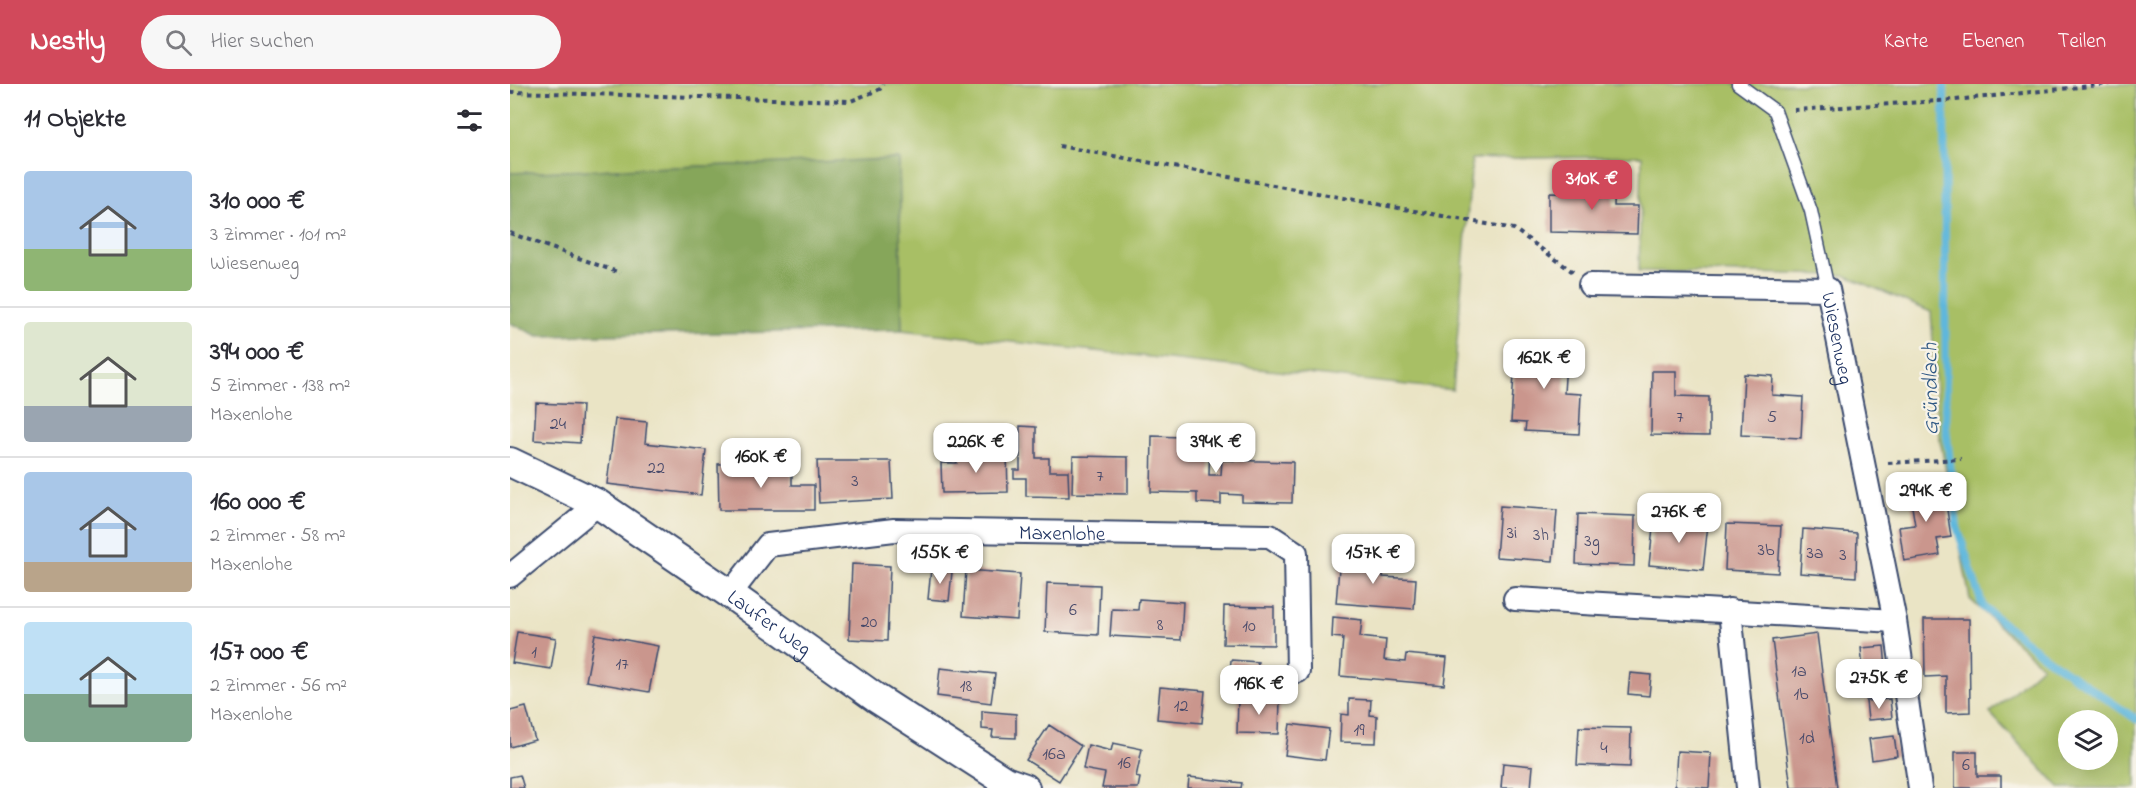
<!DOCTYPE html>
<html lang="de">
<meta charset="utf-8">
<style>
body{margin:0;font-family:"Indie Flower",sans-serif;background:#f7f7f7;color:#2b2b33;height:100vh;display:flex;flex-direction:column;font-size:22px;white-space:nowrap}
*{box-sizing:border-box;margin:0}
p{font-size:20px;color:#7c7c81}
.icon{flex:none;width:33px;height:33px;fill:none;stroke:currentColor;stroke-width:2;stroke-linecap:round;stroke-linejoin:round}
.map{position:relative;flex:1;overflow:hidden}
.drawer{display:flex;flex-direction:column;background:#fff;width:510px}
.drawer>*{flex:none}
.controls{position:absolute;left:1548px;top:626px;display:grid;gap:12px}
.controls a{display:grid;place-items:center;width:60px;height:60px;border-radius:50%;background:#fff;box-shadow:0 6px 24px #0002;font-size:30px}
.price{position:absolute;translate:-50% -51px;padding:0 14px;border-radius:12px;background:#fff;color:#222;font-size:20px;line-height:39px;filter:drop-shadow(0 2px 3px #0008)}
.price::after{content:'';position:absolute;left:50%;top:36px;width:18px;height:14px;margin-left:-9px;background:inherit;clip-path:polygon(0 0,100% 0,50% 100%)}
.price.active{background:#d1495b;color:#fff}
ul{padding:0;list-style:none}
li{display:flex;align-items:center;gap:18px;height:150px;padding:0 24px}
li+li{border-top:2px solid #e1e1e2}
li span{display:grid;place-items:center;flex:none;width:168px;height:120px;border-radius:6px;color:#555}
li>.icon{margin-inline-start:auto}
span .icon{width:72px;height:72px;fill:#fffc;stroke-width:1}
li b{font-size:26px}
h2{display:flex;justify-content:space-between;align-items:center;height:72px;padding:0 24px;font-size:26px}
header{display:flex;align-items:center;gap:36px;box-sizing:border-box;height:84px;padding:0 30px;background:#d1495b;color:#fff}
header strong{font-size:28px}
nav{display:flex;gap:33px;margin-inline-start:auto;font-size:21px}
.search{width:420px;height:54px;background:#f7f7f7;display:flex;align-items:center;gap:15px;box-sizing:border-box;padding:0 21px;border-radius:33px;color:#7c7c81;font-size:22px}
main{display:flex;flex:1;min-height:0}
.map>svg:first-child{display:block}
.green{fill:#a8bf65;stroke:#627762;stroke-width:1.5;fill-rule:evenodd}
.forest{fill:#86a65a;stroke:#506a5c;stroke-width:1.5}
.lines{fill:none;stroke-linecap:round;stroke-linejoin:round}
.stream{stroke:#5fb7dc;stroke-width:8}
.building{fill:#ca968d}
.service-casing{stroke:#3a4a6d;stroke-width:15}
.minor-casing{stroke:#3a4a6d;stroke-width:26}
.tertiary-casing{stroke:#3a4a6d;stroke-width:32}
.path{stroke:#3a4a6d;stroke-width:4;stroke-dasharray:4.5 4.5;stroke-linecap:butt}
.service{stroke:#fff;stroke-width:12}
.minor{stroke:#fff;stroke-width:22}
.tertiary{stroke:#fff;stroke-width:28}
.labels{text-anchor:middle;stroke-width:4.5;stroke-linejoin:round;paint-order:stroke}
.number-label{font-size:18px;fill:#47496a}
.street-label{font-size:21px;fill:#1b2f5e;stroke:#f7f3e8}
.water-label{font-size:22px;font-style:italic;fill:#2f5884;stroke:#f7f3e8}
</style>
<header>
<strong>Nestly</strong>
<div class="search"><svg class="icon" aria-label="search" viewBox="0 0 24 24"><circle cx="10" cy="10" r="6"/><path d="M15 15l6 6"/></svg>Hier suchen</div>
<nav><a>Karte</a><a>Ebenen</a><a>Teilen</a></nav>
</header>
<main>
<section class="drawer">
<h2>11 Objekte<svg class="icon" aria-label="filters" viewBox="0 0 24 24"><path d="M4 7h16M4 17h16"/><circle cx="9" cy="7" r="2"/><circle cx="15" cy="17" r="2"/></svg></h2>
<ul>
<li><span style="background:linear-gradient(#a9c7e8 65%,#8fb573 0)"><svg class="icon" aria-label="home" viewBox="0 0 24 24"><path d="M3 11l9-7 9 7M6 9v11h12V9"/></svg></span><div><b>310 000 €</b><p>3 Zimmer · 101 m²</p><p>Wiesenweg</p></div></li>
<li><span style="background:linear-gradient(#dfe7d0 70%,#9aa5b1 0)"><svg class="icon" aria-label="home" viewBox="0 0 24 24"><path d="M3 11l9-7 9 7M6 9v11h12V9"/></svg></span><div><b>394 000 €</b><p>5 Zimmer · 138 m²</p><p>Maxenlohe</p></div></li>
<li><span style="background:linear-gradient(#a9c7e8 75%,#b9a48a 0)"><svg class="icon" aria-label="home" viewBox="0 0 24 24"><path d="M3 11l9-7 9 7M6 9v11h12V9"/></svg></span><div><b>160 000 €</b><p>2 Zimmer · 58 m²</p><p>Maxenlohe</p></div></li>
<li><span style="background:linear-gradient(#bfe0f5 60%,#7fa58c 0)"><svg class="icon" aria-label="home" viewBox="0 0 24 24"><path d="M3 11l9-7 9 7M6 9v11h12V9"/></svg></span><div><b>157 000 €</b><p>2 Zimmer · 56 m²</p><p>Maxenlohe</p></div></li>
</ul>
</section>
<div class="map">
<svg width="1626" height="704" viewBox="0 0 1626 704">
<rect width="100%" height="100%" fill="#f7f3e8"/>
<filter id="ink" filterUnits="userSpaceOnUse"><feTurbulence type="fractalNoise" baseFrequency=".0167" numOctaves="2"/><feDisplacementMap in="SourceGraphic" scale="12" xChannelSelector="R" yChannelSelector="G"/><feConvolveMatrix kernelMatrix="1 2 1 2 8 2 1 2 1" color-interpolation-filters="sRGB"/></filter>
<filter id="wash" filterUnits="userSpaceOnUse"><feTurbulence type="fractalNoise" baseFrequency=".008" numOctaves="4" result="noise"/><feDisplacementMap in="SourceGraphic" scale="24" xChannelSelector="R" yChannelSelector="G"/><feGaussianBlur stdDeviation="1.35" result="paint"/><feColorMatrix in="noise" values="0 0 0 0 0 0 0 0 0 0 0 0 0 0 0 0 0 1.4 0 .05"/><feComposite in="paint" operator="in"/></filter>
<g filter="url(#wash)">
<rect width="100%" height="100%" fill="#eae4c5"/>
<path class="green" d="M0,0H1626V704H1550L1480,629L1532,582L1460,515L1429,350L1421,228L1334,191L1129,187L1132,72L962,75L943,306L392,246L389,75L0,89ZM1558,636H1598V675H1558Z"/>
<path class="forest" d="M389,75L392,246L28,252L0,239V89Z"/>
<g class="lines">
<path class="stream" d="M1434,0L1436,343L1447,443L1473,523L1535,573L1626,635"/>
</g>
<g id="blocks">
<path class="building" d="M1081,92L1105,93L1104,122H1128L1127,150L1039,148V109L1081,110Z
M1006,258L1057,262L1054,309L1071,310L1069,350L1015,347L1016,339L1001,338Z
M1142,287H1166V312L1199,313V352L1141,351Z
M1234,290L1263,292L1262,311L1293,313L1291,354L1231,351Z
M26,319L72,321L70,359L24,356Z
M105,335L137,338L135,359L196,366L191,411L97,400Z
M510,342L526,343V374H539V387H558L559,413L516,412V394H504V386H510Z
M642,352L700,354L699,391H711L712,376L783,378L782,419L732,418V411L711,410V420L687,419V409L641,408Z
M446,370H497L498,408L432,409L431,379H447Z
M563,372L618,373V410L562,409Z
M307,377H381L383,415L309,419Z
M262,379V388L282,387V401H304V426H209L208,380Z
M1433,399L1441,453L1427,455L1430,471L1394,477L1389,443L1405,441L1399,404Z
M990,422L1047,426L1043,477L986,473Z
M1068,430L1125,432L1124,482L1066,480Z
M1144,435L1198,440L1193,486L1139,481Z
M1217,440L1271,442L1268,489L1215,486Z
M1293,445L1347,449L1346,493L1290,489Z
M830,473L875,477L873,493L906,495L904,525L826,519Z
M342,480L380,482L377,557L339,555Z
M421,485L442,488L439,517L418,515Z
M456,486L510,490L507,536L453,532Z
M537,499L590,501L588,551L535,548Z
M629,515L673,518L671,556L600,552L602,525L628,526Z
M714,522L764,523V561L713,560Z
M823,533L852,536L850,553L876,556L874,576L895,578L896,570L937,574L934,601L830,592L833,554L822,553Z
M1414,535H1459L1460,628L1436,629V592L1415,593Z
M7,548L46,554L41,585L2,579Z
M85,550L148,562L139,608L76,597Z
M1307,550L1327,704H1281L1262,556Z
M1374,562L1376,584L1353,586L1351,564Z
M721,576L748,578L746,602L719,600Z
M430,584L485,590L481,619L427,612Z
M1120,589L1141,591L1139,612L1118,610Z
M650,603L695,607L692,639L647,635Z
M728,614L770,615L769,650L727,649Z
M839,615L861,616L860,631L867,632L866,659L830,658L831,630L839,631Z
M1380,615L1382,634L1358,636L1356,617Z
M16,623L25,656L0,663V627Z
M472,627L506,630V654L482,653L483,646L472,645Z
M780,640L819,645L815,676L775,671Z
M539,641L571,662L549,697L516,676Z
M1069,643L1121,644L1120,683L1067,681Z
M1384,652L1387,672L1362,676L1359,655Z
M603,659L632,665L626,693L630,694L628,704H592L595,689L573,685L578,661L601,667Z
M1167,667L1201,669L1199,704L1165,702Z
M1445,668H1467V692H1491V704H1445Z
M993,679L1023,682L1021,704H991Z
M10,691L14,704H0V693Z
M679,693L732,699L731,704H678Z"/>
</g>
</g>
<g filter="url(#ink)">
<use href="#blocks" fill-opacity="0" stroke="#3a4a6d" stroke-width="1.5"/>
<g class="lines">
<g class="service-casing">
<path id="service" d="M1228,0L1265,27L1301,127L1318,205"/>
</g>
<g class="minor-casing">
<g id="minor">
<path id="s1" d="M1080,201L1318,205L1385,537L1410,704"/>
<path d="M0,492L88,420"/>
<path id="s2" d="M220,510L258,461L384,446L760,452L786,469L788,587"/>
<path d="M1005,515L1385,537"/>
<path d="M1220,526L1238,704"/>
</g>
</g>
<g class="tertiary-casing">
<g id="tertiary">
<path id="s3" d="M0,378L88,420L220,510L366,614L495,697L515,704"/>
</g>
</g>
<path class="path" d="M0,8L341,17L370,5L373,0
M1284,26L1445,16L1599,0
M549,62L1004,145L1063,188
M0,149L110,189
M1378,379L1451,375"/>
<use href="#service" class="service"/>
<use href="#minor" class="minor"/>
<use href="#tertiary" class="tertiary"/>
</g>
</g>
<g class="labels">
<g class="number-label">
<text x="1170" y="338">7</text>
<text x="1262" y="338">5</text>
<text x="48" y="345">24</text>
<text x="146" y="389">22</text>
<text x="590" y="397">7</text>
<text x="345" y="402">3</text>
<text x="1002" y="454">3i</text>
<text x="1031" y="456">3h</text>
<text x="1082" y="462">3g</text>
<text x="1256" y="471">3b</text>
<text x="1305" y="474">3a</text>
<text x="1333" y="476">3</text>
<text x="563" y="531">6</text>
<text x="359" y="543">20</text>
<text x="650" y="546">8</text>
<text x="739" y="547">10</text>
<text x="24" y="573">1</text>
<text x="112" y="585">17</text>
<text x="1289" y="592">1a</text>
<text x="456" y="607">18</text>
<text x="1291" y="615">1b</text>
<text x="671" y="627">12</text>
<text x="849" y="651">19</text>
<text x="1297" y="659">1d</text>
<text x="1094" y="669">4</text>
<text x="544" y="675">16a</text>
<text x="614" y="684">16</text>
<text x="1456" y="686">6</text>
</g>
<g class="street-label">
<text dy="7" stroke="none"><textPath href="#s1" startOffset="288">Wiesenweg</textPath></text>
<text dy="7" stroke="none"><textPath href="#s2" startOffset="357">Maxenlohe</textPath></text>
<text dy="7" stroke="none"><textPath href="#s3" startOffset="306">Laufer Weg</textPath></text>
</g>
<g class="water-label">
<text transform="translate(1419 305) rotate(-91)" y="8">Gründlach</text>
</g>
</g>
</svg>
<div class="controls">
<a><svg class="icon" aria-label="layers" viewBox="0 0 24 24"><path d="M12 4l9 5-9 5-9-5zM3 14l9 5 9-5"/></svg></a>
</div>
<b class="price active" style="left:1082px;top:127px">310K €</b>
<b class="price" style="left:1034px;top:306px">162K €</b>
<b class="price" style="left:466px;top:390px">226K €</b>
<b class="price" style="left:706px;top:390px">394K €</b>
<b class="price" style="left:251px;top:405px">160K €</b>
<b class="price" style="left:1416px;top:439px">294K €</b>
<b class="price" style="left:1169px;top:460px">276K €</b>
<b class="price" style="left:430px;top:501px">155K €</b>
<b class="price" style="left:863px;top:501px">157K €</b>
<b class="price" style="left:1369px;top:626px">275K €</b>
<b class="price" style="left:749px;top:632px">196K €</b>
</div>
</main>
